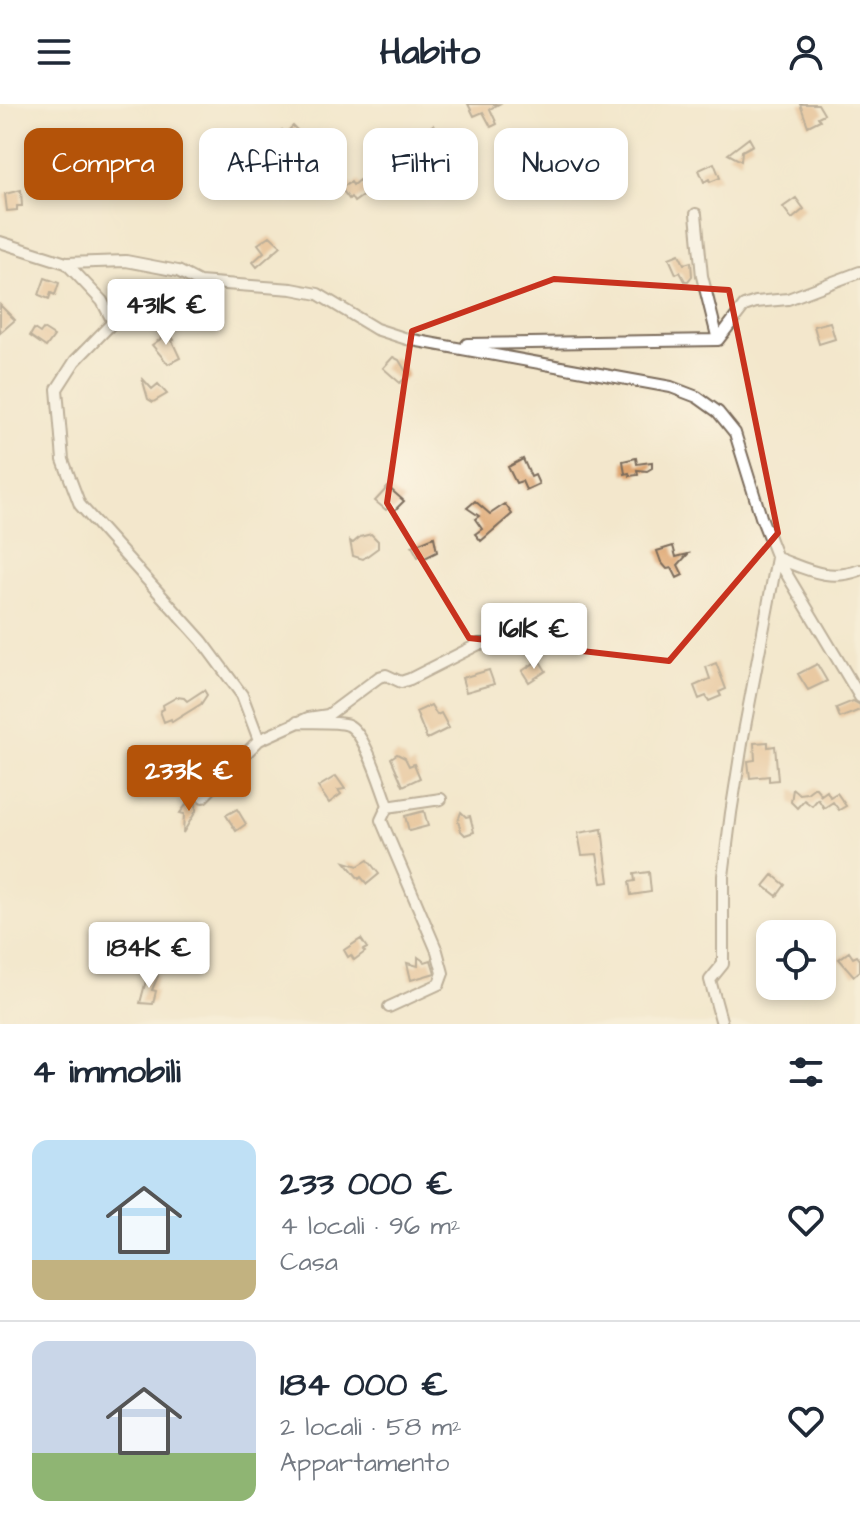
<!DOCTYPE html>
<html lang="it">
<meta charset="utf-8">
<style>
body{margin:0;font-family:"Architects Daughter",sans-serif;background:#f2f2f3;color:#1f2937;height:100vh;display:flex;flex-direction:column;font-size:30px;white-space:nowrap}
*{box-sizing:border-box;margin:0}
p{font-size:26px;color:#747a83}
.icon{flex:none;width:44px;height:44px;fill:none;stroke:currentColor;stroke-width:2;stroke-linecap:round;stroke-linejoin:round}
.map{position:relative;height:920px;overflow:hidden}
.sheet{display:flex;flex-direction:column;background:#fff;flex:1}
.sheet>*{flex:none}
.top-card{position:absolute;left:24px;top:24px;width:812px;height:72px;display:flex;gap:16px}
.buttons{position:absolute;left:756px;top:816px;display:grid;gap:16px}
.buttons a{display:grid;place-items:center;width:80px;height:80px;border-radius:16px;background:#fff;box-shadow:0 4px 12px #0003;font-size:40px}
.price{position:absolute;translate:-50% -68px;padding:0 18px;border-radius:8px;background:#fff;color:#222;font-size:26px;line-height:52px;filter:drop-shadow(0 2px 4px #0008)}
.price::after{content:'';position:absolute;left:50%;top:48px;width:24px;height:18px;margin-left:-12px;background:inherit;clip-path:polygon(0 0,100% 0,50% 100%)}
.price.on{background:#b45309;color:#fff}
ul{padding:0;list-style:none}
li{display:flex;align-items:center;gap:24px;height:200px;padding:0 32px}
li+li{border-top:2px solid #e0e1e3}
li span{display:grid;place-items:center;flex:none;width:224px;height:160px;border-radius:16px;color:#555}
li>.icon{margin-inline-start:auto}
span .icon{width:96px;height:96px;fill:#fffc;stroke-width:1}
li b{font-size:34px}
h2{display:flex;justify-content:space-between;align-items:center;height:96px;padding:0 32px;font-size:34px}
.chip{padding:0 28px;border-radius:16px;background:#fff;box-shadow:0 4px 12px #0003;font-size:28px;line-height:72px}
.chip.on{background:#b45309;color:#fff}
header{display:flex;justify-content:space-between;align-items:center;height:104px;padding:0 32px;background:#fff;font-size:36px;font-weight:800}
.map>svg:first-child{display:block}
.building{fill:#dea570}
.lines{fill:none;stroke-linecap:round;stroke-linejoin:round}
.minor-casing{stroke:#7b6c5b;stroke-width:14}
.minor{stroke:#fff;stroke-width:10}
.marked{fill:none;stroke:#c8321e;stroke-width:6;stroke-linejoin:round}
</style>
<header><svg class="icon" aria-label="menu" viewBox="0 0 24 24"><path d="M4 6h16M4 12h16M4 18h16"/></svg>Habito<svg class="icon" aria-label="person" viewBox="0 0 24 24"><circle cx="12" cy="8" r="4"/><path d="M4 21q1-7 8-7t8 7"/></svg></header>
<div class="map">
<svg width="860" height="920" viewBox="0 0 860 920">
<rect width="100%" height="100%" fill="#fcf5e5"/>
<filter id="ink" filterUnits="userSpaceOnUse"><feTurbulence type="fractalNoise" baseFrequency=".0125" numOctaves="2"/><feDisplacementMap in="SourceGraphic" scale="16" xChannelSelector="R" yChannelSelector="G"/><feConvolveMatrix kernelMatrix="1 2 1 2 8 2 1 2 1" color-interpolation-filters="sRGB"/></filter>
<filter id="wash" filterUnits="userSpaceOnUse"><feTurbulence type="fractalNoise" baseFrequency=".006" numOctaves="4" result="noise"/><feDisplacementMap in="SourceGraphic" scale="32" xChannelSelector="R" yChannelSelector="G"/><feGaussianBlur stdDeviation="1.8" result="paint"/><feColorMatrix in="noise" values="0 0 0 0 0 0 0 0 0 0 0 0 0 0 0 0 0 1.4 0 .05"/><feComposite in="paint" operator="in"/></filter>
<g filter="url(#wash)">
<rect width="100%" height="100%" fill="#f3e7cc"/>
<g id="blocks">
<path class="building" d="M468,0H499L490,5L497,20L491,23L483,8L474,12Z
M800,0H818L824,10L818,13L820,16L808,22Z
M433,21L443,35L436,40L438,44L423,54L412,39Z
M293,22L301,30L288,42L293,46L283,56L264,34L269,29L274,34L282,26L285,30Z
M749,34L753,41L742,47L741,57L728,50Z
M714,59L720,74L710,78L709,75L704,78L699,66Z
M359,76L368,88L354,98L351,93L349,95L341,84L351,78L353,81Z
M21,86L22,102H17V106L7,107L5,90Z
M796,94L804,105L792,115L783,103Z
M270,132L281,142L257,163L253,158L264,148L258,140Z
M679,150L684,160L691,158L692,172L688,177H685L680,168L676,170L669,154Z
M45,174L59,179L55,191L51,189L49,195L39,191Z
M0,201L15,216L0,229Z
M830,218L835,235L819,240L814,222Z
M164,223L174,236L172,237L180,254L168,260L152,241L162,234L157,227Z
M34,225L40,229L43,225L54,232L46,243L30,232Z
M393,253L399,256L408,271L400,279L383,264Z
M142,274L152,285L158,280L167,290L153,298L148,295Z
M636,354L637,360L652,358V364L647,367L637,366L638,371L630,372L629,369L625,370L623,357Z
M523,355L531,373L535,371L539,380L526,386L522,377L516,379L508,363Z
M388,383L404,397L393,408L388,404L386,406L375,397Z
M475,397L490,410L505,400L512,410L481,437L475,430L482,425L475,415L479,412L467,404Z
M371,430L378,437V444L363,455L353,452L350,437L353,439L360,433Z
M434,433L437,448L423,455L421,451L418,453L412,442Z
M673,442L676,453L688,450L678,461L683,471L677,474L672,464L667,465L661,458L657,447Z
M539,556L546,567L529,578L522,567Z
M716,559L726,585L719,588L721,592L709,597L706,592L699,595L694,582L710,575L706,563Z
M817,560L827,577L808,586L798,570Z
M489,566L494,580L466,588L462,574Z
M204,586L207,591L201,600L172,618L171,615L164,618L160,607L164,605L163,601L177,593L184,594L187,597Z
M853,597L860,601V606L840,614L836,604Z
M431,601L437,611L441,609L449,624L427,635L416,608Z
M768,638V643L775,642L778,676L769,677V672L750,674L748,657L755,656L754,639Z
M397,650L405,654L409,662L414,660L420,674L403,682L391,654Z
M336,672L345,685L338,686L341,690L329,699L318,683Z
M815,683L821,690L820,692L827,687L830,693L837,689L846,702L839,706L833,698L824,704L818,695L812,702L804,696L797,704L791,698L793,685L799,690L807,689Z
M189,697L196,698V707L183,729L184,710L180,709Z
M237,705L246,720L236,727L226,711Z
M424,707L428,722L409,727L405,712Z
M461,708L466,713L470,712L474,728L465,731L461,727L458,717Z
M602,725L609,778L602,779L597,750L582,751L578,729Z
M368,756L379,770L367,780L361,773L359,775L345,758L358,762Z
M649,768L651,788L631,791L629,778L635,777L634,770Z
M773,771L785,781L777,792L764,782Z
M361,835L367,844L363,846L365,848L354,856L351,851L348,853L344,846Z
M849,848L853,854L857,852L860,856V867L854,872L839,855Z
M418,853L425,858L431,856L435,869L411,876L407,859L418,862Z
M148,869L158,872L152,886L156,887L153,900L140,899Z"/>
</g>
</g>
<g filter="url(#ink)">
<use href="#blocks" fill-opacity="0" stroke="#7b6c5b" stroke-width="2"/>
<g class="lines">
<g class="minor-casing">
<path id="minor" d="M696,110L702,172L718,236
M0,138L66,159L126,157L178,167L199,178L292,185L318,190L376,225L407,235L671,283L697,293L718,308L735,329L761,413L777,454L860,593
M66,159L102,197L113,218L75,257L57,285L63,356L80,401L202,537L242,591L259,636
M467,240L718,236L744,202L756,198L788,195L860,168
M297,618C310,619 337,617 348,621C365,628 381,683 388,701L381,716L437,847L443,869L439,880L389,903
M203,693L259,636L308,614L328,611L379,573L386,571L401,578L410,575L479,540H486
M387,703L441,695
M722,920L710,876L723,860V772L731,709L743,633L777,454C807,465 828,478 860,466"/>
</g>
<use href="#minor" class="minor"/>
</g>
</g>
<path d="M0 0H860V920H0ZM554,175L729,186L778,429L669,557L469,534L387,399L412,227Z" fill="#f3e7cc" fill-opacity=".55" fill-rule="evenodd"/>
<path class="marked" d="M554,175L729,186L778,429L669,557L469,534L387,399L412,227Z"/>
</svg>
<div class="buttons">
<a><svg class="icon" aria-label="locate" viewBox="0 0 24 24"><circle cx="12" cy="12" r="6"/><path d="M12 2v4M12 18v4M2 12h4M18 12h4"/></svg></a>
</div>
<b class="price" style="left:166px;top:243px">431K €</b>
<b class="price" style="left:534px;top:567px">161K €</b>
<b class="price on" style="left:189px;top:709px">233K €</b>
<b class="price" style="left:149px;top:886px">184K €</b>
<div class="top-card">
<a class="chip on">Compra</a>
<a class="chip">Affitta</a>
<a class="chip">Filtri</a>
<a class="chip">Nuovo</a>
</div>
</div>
<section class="sheet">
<h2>4 immobili<svg class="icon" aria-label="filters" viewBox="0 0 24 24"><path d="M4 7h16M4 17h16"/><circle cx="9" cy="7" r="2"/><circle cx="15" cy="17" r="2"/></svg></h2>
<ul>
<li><span style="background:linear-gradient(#bfe0f5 75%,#c2b280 0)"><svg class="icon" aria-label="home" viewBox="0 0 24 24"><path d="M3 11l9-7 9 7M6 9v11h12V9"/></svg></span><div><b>233 000 €</b><p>4 locali · 96 m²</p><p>Casa</p></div><svg class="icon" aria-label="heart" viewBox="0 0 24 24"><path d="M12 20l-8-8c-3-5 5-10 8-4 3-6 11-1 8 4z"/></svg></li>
<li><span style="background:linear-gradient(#c9d6e8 70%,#8fb573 0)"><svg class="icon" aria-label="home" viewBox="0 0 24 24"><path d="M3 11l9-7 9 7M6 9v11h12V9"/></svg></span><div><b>184 000 €</b><p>2 locali · 58 m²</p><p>Appartamento</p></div><svg class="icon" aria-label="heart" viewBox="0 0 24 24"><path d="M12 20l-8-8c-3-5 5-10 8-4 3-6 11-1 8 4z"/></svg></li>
</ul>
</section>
